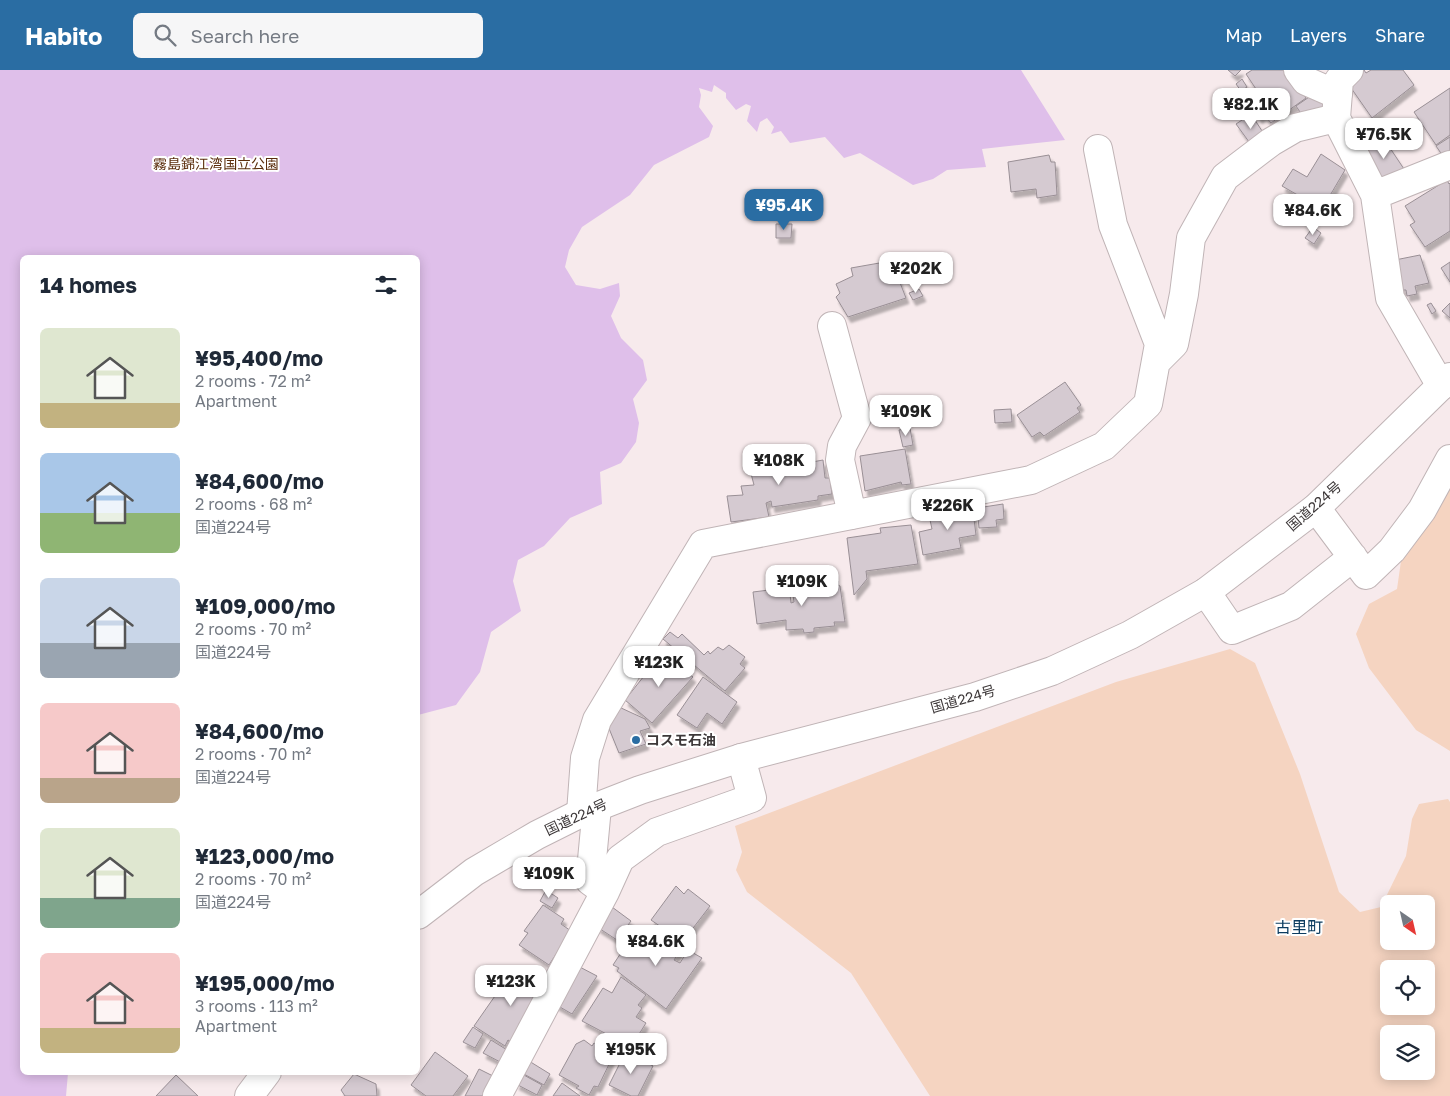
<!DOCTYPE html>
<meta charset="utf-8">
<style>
body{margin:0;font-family:"Golos Text","Noto Sans JP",sans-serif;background:#f6f6f7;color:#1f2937;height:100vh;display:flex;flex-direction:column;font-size:19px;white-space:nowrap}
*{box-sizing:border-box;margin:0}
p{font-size:16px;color:#747a83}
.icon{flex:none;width:28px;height:28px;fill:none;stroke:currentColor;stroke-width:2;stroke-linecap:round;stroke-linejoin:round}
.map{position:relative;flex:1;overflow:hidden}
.details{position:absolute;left:20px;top:185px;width:400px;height:820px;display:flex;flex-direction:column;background:#fff;border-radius:8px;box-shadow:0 2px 12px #0003}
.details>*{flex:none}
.needle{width:32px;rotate:146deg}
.fabs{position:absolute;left:1380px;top:825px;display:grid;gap:10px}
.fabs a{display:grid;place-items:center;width:55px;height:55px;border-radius:8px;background:#fff;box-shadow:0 2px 12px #0003;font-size:25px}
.price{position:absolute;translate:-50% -42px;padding:0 11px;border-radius:10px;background:#fff;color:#222;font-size:16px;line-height:32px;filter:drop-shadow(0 1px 2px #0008)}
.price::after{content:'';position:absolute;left:50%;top:30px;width:15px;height:11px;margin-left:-8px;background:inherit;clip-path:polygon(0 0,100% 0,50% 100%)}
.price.current{background:#2a6da3;color:#fff}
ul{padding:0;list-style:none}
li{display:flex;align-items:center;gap:15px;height:125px;padding:0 20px}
li span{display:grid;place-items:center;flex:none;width:140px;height:100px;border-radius:8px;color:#555}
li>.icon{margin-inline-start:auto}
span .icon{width:60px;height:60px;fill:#fffc;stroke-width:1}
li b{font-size:21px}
h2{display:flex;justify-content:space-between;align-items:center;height:60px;padding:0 20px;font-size:21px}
header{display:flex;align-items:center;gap:30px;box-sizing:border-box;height:70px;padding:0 25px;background:#2a6da3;color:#fff}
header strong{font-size:24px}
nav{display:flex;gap:28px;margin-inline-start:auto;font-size:18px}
.search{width:350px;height:45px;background:#f6f6f7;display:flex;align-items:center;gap:12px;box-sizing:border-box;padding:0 18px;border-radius:8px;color:#747a83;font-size:19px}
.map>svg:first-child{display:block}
.green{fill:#f5d4c1;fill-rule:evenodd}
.water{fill:#dfbfea}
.building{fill:#d5cad1;stroke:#998f95;filter:url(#shadow)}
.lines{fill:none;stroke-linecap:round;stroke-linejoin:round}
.minor-casing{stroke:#c0b4b6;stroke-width:30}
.highway-casing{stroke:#c0b4b6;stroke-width:30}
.minor{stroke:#fff;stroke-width:28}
.highway{stroke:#fff;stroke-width:28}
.poi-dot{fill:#2a6da3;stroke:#fff;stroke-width:2}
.labels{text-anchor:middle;stroke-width:4;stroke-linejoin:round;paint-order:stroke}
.park-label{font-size:14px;fill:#5b2e0d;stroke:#fff}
.street-label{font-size:14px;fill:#3d3839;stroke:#fff}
.poi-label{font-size:14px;font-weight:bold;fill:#3d3839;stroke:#fff;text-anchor:start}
.quarter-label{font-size:16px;fill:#0c3c60;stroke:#fff}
</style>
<header>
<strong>Habito</strong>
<div class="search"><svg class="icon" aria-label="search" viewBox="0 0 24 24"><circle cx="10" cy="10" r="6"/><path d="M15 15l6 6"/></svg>Search here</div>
<nav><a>Map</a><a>Layers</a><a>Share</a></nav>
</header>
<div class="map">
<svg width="1450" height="1026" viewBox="0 0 1450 1026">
<defs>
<filter id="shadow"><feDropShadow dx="3" dy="5.5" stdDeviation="1" flood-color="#0004"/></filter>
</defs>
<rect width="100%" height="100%" fill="#f7eaec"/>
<path class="green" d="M1450,404V681L1416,660L1369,598L1356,564L1369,534L1397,519L1402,484Z
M1230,579L1255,593L1300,704L1339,822L1360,842L1381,837L1406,786L1412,749L1419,734L1448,729L1450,732V1026H930L851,903L747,822L736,800L742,782L735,756L1116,612ZM1389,834H1426V871H1389ZM1389,899H1426V936H1389ZM1389,964H1426V1001H1389Z"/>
<path class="water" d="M0,0H1021L1065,70L982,79L986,97L947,100L933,109L913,115L860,83L844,88L825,67L790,73L781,61L771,64L774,57L767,48L760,52L757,62L747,51L751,36L746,34L736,40L726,28V23L714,15L712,22L699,18L701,25L699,37L713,56L709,67L654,95L630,125L582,157L569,180L565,197L576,215L600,219L619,213L620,226L611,246L621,268L643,290L647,310L633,329L639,353L636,372L621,393L600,402L602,434L570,448L544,476L518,490L513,511L521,541L491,562L480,602L456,635L418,645V188H22V1002L68,1003L66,1026H0Z"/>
<path class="building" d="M1228,0H1241L1235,6Z
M1252,0H1291L1293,9L1306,28L1271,53L1264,45L1259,48L1245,27L1256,19L1246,4Z
M1359,0H1364L1366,3L1371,0H1403L1414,15L1372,48L1349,15Z
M1242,9L1247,17L1241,21L1236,14Z
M1450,18V65L1436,75L1414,42Z
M1315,23L1327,39L1304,48L1296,36Z
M1251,44L1266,67L1252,76L1236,54Z
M1450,67V90L1447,92L1436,76Z
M1384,69L1404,99L1385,112L1365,82Z
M1321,84L1345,100L1322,139L1282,116L1293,99L1307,107Z
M1049,85L1051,92H1055L1057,125L1037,128L1036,119L1011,122L1008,92Z
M1447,110L1449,114L1450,113V161L1425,177L1410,155L1415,152L1405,136Z
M776,154H792L791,168H776Z
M1313,157L1321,163L1314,174L1305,168Z
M1420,185L1429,213L1415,216L1417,224L1407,226L1406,220H1402L1395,190Z
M885,192L891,208L897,205L906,228L848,247L836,227L840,223L836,214L853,206L851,198Z
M1450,192V212L1441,198Z
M919,219L923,226L913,230L909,223Z
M1431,233L1436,241L1432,244L1427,235Z
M1450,233V248L1442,241Z
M1065,312L1081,335L1077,338L1080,342L1044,366L1040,362L1032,367L1017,345Z
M1011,339L1012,352L995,353L994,340Z
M910,358L913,375L903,377L899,360Z
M905,379L911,414L902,415L901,412L865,421L860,386Z
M811,384L812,392L823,390L825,408H830L832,424L818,426V430L772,437L771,431L766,433L769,447L731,452L727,426L743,425L741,416L754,415L748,392L778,386L779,390Z
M1003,434L1004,449L996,450L997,457L979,458L977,438Z
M967,437L968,442L973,441L976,465L959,468L961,478L923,485L919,462L932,459L930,450L940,449L939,443Z
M911,455L918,494L866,501L867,509L854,525L847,468L881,463L880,458Z
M794,505L796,516L778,518L777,507Z
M838,511V515L840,516L845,552H834L835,556L814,558V562L804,563L803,559L786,560V550L757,554L753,522L785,518L786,525L790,524L791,533L794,532L792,520L809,517L810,520L813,519L812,514Z
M670,562L678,568L682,564L704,585L708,581L710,584L718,577L723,580L729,575L745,587L740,594L745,598L725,621L663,569Z
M663,582L693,607L652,653L625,630Z
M703,607L737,632L722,654L707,643L697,658L677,645Z
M619,637L645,649L650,658L640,661L646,674L619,683L608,656Z
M676,816L684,824L688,819L710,836L687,866L682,861L677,868L651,850Z
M546,820L558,828L552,838L540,831Z
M543,835L564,849L561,854L571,861L549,895L519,875L528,863L524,861Z
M612,837L631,851L617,870L597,857Z
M641,861L648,866L652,862L670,873L672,869L678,874L675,879L680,881L674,890L680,893L688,880L702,888L666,939L617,901L619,898L613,895L630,869L634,872Z
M576,895L597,906L572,944L553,933Z
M518,896L547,913L519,954L522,956L513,973L508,970L505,976L474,956L504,913L507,915Z
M621,907L646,925L638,935L642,938L636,947L646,953L631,977L582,951L603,918L612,923Z
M473,957L483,964L475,978L463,972Z
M491,970L512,983L504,994L483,983Z
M584,970L592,976L594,973L614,984L598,1017L594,1016L589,1025L576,1018L579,1016L559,1005L576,974Z
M626,981L653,996L638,1026H631L609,1015Z
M435,982L468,1006L453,1026H426L411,1015Z
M529,991L550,1004L544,1015L522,1003Z
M479,999L501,1010L492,1026H465Z
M354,1004L376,1014L377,1026H345L341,1020Z
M522,1004L542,1015L537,1025L516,1014Z
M176,1005L198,1026H156Z
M562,1013L580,1026H553Z"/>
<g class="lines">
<g class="minor-casing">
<path id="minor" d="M1298,0L1306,11L1338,25
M1349,0L1339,10L1336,48L1375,125L1390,228L1441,316
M1375,125L1450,95
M832,256L857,348L842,376L840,390L852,445
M1156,292L1174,274L1184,224L1191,168L1225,107L1271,72L1295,58L1336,48
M1316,438L1366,505L1392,480L1422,440L1450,389
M1206,522L1232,560L1291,536L1353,487
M597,737L590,811L605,822
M581,743L585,688L597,650L703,474L1031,410L1104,376L1148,334L1159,274L1113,155L1098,79
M497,1026L605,822L620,789L657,762L752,728L741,688"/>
</g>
<g class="highway-casing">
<path id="highway" d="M418,845L474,802L537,765L581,743L640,720L741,688L975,627L1052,601L1130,565L1206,522L1316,438L1450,307
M249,1026L267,1002"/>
</g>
<use href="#minor" class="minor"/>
<use href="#highway" class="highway"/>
</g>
<circle class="poi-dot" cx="636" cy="670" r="5"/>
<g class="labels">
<g class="park-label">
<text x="216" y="99">霧島錦江湾国立公園</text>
</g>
<g class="street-label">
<text transform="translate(1314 436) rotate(-41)" y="5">国道224号</text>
<text transform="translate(963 629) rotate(-16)" y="5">国道224号</text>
<text transform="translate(576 747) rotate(-25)" y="5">国道224号</text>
</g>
<g class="poi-label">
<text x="646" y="675">コスモ石油</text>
</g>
<g class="quarter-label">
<text x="1299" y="863">古里町</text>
</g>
</g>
</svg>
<div class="fabs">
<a><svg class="needle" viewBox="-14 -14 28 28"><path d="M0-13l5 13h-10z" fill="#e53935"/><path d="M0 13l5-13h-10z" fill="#747a83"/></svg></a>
<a><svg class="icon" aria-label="locate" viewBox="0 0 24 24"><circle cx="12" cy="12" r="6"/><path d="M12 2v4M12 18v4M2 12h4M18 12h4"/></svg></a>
<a><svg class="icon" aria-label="layers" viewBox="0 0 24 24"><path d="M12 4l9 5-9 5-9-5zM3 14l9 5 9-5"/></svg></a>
</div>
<b class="price" style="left:1251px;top:60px">¥82.1K</b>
<b class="price" style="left:1384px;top:90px">¥76.5K</b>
<b class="price current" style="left:784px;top:161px">¥95.4K</b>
<b class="price" style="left:1313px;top:166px">¥84.6K</b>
<b class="price" style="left:916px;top:224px">¥202K</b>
<b class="price" style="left:906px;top:367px">¥109K</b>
<b class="price" style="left:779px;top:416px">¥108K</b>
<b class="price" style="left:948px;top:461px">¥226K</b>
<b class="price" style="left:802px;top:537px">¥109K</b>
<b class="price" style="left:659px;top:618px">¥123K</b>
<b class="price" style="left:549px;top:829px">¥109K</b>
<b class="price" style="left:656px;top:897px">¥84.6K</b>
<b class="price" style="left:511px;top:937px">¥123K</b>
<b class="price" style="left:631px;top:1005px">¥195K</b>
<section class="details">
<h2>14 homes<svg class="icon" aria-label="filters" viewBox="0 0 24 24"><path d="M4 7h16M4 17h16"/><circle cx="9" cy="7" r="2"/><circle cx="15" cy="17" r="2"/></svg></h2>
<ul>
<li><span style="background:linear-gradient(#dfe7d0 75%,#c2b280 0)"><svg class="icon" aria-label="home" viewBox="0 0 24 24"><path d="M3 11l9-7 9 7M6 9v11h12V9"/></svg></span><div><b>¥95,400/mo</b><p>2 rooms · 72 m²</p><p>Apartment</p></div></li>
<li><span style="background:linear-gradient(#a9c7e8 60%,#8fb573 0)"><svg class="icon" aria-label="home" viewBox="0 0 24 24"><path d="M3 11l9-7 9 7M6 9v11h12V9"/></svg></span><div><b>¥84,600/mo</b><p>2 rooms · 68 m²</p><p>国道224号</p></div></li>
<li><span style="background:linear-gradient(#c9d6e8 65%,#9aa5b1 0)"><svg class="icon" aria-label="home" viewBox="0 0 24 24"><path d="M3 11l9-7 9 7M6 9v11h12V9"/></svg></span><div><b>¥109,000/mo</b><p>2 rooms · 70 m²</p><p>国道224号</p></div></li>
<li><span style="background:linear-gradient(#f6c9c9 75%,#b9a48a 0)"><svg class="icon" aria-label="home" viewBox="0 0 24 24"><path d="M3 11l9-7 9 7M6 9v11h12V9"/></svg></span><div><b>¥84,600/mo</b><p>2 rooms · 70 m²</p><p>国道224号</p></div></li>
<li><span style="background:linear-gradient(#dfe7d0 70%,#7fa58c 0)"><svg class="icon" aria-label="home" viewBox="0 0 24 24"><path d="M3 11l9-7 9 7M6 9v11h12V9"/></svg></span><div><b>¥123,000/mo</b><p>2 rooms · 70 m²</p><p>国道224号</p></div></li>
<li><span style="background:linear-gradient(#f6c9c9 75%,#c2b280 0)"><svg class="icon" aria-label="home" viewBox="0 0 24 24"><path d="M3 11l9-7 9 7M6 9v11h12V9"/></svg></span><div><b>¥195,000/mo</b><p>3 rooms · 113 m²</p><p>Apartment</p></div></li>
</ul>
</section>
</div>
